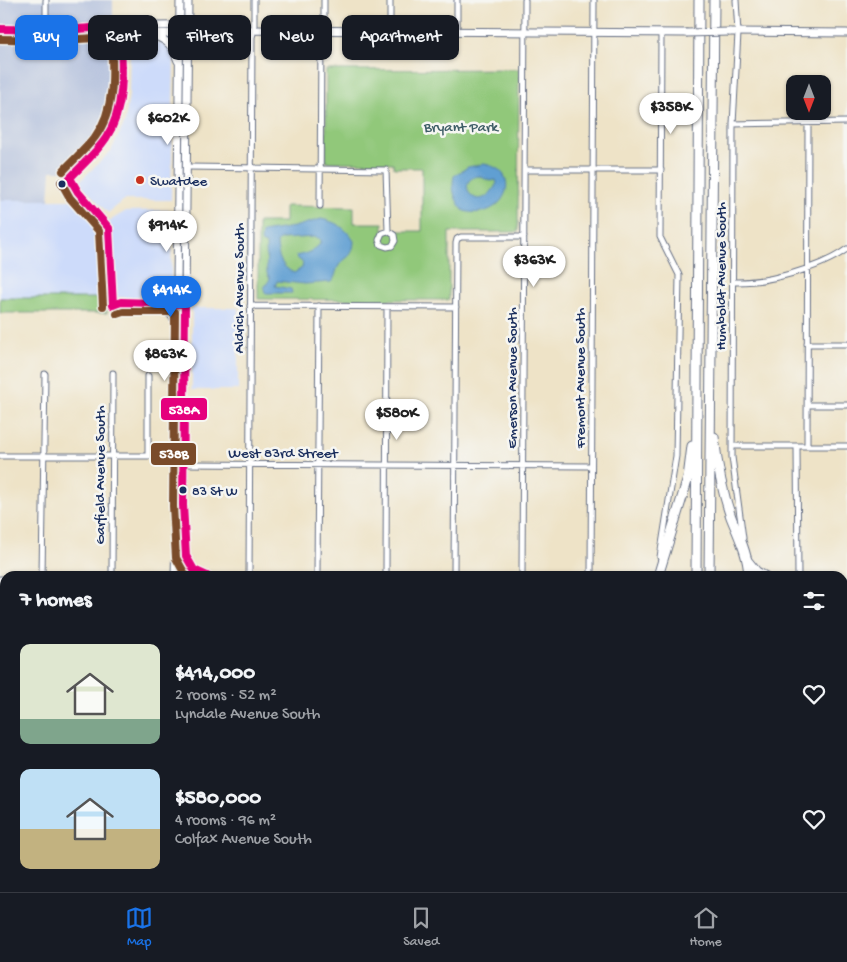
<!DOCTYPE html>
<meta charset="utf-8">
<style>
body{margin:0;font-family:"Gochi Hand",sans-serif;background:#242831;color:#f1f3f6;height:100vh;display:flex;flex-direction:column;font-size:19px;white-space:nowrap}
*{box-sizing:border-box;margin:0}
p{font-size:16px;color:#9ea1a6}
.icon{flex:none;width:28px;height:28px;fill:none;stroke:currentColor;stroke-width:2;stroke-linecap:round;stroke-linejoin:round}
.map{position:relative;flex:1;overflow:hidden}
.drawer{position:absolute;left:0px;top:571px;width:848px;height:321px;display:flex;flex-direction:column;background:#171b24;border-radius:15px 15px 0 0;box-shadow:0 1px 4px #0004}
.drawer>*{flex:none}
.top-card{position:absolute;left:15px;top:15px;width:500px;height:45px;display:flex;gap:10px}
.needle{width:32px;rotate:180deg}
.tools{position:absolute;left:786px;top:75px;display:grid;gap:10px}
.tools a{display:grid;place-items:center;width:45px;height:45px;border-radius:10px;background:#171b24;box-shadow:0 1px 4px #0004;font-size:25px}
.price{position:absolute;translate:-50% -42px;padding:0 11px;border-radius:18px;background:#fff;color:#222;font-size:16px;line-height:32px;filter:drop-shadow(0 1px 2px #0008)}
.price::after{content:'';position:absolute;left:50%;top:30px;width:15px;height:11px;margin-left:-8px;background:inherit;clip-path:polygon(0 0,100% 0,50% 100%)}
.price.current{background:#1a73e8;color:#fff}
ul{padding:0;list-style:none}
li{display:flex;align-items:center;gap:15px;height:125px;padding:0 20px}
li span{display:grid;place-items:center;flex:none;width:140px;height:100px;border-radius:10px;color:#555}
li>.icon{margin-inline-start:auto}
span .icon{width:60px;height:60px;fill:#fffc;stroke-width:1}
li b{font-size:21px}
h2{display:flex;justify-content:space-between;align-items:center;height:60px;padding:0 20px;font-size:21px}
.tag{padding:0 18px;border-radius:10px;background:#171b24;box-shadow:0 1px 4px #0004;font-size:18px;line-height:45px}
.tag.current{background:#1a73e8;color:#fff}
.dock{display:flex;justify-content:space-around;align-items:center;height:70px;border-top:1px solid #363941;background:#171b24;font-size:14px;color:#9ea1a6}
.dock a{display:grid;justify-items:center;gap:2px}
.dock .current{color:#1a73e8}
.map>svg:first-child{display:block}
.built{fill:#cddbfa}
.industrial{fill:#b9c5de}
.green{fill:#91c87a;stroke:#567c6c}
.water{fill:#609fd2;stroke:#3e6798;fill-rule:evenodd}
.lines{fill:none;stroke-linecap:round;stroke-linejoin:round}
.street-casing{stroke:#656e83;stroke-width:7}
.secondary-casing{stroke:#656e83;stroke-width:9}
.highway-casing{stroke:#656e83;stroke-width:11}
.street{stroke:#fff;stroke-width:5}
.secondary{stroke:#fff;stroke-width:7}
.highway{stroke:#fff;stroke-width:9}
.secondary-bridge-casing{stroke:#656e83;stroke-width:9;stroke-linecap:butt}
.secondary-bridge{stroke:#fff;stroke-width:7}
.bus-1-casing{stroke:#f6f6f2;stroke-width:11}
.bus-2-casing{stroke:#f6f6f2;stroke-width:11}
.bus-1{stroke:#e5007d;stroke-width:8}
.bus-2{stroke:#7a4b2a;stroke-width:8}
.poi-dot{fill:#c8321e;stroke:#f6f6f2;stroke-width:2}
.bus-dot{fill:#1b2f5e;stroke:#f6f6f2;stroke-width:2}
.labels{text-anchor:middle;stroke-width:5;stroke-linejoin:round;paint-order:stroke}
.bus-label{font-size:14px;fill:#1b2f5e;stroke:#f6f6f2;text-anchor:start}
.park-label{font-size:15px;fill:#3e5d66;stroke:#f6f6f2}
.poi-label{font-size:15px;fill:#1b2f5e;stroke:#f6f6f2;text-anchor:start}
.street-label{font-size:15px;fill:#1b2f5e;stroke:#f6f6f2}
.line-badge{stroke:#f6f6f2;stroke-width:2}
.badge-label{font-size:14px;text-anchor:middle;font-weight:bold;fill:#fff}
</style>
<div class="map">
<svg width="847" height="892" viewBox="0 0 847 892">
<rect width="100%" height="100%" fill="#f6f6f2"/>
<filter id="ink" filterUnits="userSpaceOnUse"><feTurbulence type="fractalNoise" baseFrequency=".02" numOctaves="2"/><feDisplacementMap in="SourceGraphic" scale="10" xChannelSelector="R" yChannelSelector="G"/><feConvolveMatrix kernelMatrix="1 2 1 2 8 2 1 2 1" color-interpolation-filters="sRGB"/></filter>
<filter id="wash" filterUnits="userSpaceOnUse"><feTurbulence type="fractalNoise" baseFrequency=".0096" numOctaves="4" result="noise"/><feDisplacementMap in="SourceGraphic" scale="20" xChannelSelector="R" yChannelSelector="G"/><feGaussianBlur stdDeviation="1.12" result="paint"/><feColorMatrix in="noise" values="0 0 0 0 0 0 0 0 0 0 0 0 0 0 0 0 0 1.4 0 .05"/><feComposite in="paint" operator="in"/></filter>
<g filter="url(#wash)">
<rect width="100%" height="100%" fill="#eee3c7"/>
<path class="built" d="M160,42L170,50L174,60L171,200H124L108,213L79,182L111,151L125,122L129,95L130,48L132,43Z
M0,200H78L101,226L126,211L172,210L171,287L160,297L0,299Z
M192,308H238V390H192Z
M0,593H5V882H0Z
M843,597L847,598V729L842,728Z
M842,740H847V844H842Z
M843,867H847V892H736L735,888H842Z"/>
<path class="industrial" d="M0,0H113V84L111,115L103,135L70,171H51L49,200H0Z"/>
<path class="green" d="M519,69L518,232H449V300L258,299V222H285V206L354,207V223H383V231H422V168H394L393,163L326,162V70Z
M0,298H107V313H0Z"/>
<path class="water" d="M484,164C526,171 504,222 464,211C455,201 451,189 454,176L468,167ZM479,176L490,181L496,180L497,183C478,221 452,179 479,176Z
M321,219C336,222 345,227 354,241C353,260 344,256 338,267C335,273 336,277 331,282L305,284L277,281L275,286L291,289L292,293H265L264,288L270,279L267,273L266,244L261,242L262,232L294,227ZM315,237L320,239V244C312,252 306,254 295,256L303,263L302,268L294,273C281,267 277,256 277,242L281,239Z"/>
</g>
<g filter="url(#ink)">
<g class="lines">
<g class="street-casing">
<path id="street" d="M46,0V29
M390,0V31
M736,0L738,33L733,124L732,457L743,538
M457,32V0
M733,124L847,122
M188,167L386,170L388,231L382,233L379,240L381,245L387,247L392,246L395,241L394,235L388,231
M524,170H661
M70,178C77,198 100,209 109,228L113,305
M320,206L321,35L324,26V0
M733,282C767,283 819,269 847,249
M162,301L170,296L175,286
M113,305L121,302H173L179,304
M113,305L122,309L173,308L177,304
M250,306L456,307
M158,310L170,315L176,324
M807,344H847
M807,405H847
M732,446H847
M797,446L798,576
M807,446L808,124
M0,456H178
M148,456V376
M184,464L591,466
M660,557L676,456L679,275L660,237L661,33
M42,576L45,374
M112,576L113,373
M249,576L252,37L254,30V0
M317,576L319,306
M386,576L387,307
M454,576L456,243L457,239L461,237H524
M522,576L525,0
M591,576L594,0
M842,734H847
M0,836H5
M730,888L731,892
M281,892V888
M452,892V888"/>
</g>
<g class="secondary-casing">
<path id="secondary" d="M0,29L211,25L251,30
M63,30L83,34L211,33L254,30L686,33
M729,32L847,33
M153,35C169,41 172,45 178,61
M70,178C84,163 102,148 111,130C126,102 121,64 121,34
M188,559L194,570L207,576
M748,560L757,571L766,576
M175,576L178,456L176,378L180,0
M187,576L183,505L188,0
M0,580H5
M842,582H847
M842,590H847
M842,851H847
M842,860H847
M0,890L203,889L232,892
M640,892L651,888
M657,892L666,888"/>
</g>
<g class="highway-casing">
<path id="highway" d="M714,437C717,464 722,491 731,517C739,537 748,554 749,576
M658,576L688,478L692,446
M696,576L699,0
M709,576L714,0
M683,888V892
M698,888V892
M718,888V892"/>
</g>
<use href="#street" class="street"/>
<use href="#secondary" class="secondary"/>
<use href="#highway" class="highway"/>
<g class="secondary-bridge-casing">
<path id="secondary-bridge" d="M686,33L729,32"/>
</g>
<use href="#secondary-bridge" class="secondary-bridge"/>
<g class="bus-1-casing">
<path id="bus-1" d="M0,29L63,30L120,26C122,63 127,106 106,138C96,153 82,165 70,178
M70,178L78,192L109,228L113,305
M113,305L121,302L185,304L183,505L186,556L194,570L207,576"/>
</g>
<g class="bus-2-casing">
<path id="bus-2" d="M0,39L63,40L111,37C113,70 116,109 95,137C85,150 73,160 63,171
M61,182L70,198L99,231L103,306
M117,314L123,312H175L173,506L176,558L186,576"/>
</g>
<use href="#bus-1" class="bus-1"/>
<use href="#bus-2" class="bus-2"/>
</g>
</g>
<circle class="poi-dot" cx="140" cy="180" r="5"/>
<g class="bus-dot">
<circle cx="62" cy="184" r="4.5"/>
<circle cx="183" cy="490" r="4.5"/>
</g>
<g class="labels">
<g class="bus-label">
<text x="192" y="495">83 St W</text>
</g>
<g class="park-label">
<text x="461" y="131">Bryant Park</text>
</g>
<g class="poi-label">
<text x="150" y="185">Swatdee</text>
</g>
<g class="street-label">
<text transform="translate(720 276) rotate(-90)" y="5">Humboldt Avenue South</text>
<text transform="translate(238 288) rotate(-90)" y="5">Aldrich Avenue South</text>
<text transform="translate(511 378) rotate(-90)" y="5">Emerson Avenue South</text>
<text transform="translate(579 378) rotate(-90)" y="5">Fremont Avenue South</text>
<text x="283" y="457">West 83rd Street</text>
<text transform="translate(99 475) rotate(-90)" y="5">Garfield Avenue South</text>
</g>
</g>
<g class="line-badge">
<rect x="160" y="397" width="48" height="24" rx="5" fill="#e5007d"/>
<rect x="150" y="442" width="47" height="24" rx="5" fill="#7a4b2a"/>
</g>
<g class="badge-label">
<text x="184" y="414">538A</text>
<text x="174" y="458">538B</text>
</g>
</svg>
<div class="tools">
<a><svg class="needle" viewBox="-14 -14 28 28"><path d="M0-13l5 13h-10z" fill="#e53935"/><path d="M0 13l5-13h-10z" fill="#9ea1a6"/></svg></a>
</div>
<b class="price" style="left:671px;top:135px">$358K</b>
<b class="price" style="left:168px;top:146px">$602K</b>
<b class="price" style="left:167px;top:253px">$914K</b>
<b class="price" style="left:534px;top:288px">$363K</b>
<b class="price current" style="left:171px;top:318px">$414K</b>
<b class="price" style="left:165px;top:382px">$863K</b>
<b class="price" style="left:397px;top:441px">$580K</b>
<div class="top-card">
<a class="tag current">Buy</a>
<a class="tag">Rent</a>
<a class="tag">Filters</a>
<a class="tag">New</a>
<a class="tag">Apartment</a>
</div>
<section class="drawer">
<h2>7 homes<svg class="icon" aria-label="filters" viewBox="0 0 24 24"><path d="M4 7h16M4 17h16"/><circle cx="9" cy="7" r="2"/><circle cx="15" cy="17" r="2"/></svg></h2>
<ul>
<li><span style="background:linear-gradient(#dfe7d0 75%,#7fa58c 0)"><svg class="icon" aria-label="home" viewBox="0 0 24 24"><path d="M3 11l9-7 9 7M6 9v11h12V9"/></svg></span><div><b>$414,000</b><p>2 rooms · 52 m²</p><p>Lyndale Avenue South</p></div><svg class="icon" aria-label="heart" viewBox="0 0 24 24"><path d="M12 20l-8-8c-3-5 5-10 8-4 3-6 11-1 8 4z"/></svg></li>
<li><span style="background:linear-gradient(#bfe0f5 60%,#c2b280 0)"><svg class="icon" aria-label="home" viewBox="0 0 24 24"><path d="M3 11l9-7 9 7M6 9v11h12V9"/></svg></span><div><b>$580,000</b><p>4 rooms · 96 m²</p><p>Colfax Avenue South</p></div><svg class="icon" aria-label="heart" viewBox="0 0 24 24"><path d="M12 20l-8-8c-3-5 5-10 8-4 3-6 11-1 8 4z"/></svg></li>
</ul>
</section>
</div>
<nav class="dock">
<a class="current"><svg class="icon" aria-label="map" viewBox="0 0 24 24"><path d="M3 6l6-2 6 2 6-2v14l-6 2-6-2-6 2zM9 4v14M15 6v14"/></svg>Map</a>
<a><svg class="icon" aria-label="saved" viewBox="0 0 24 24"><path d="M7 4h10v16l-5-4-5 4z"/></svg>Saved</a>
<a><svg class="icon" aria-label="home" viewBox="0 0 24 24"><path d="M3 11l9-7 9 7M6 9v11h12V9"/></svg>Home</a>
</nav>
